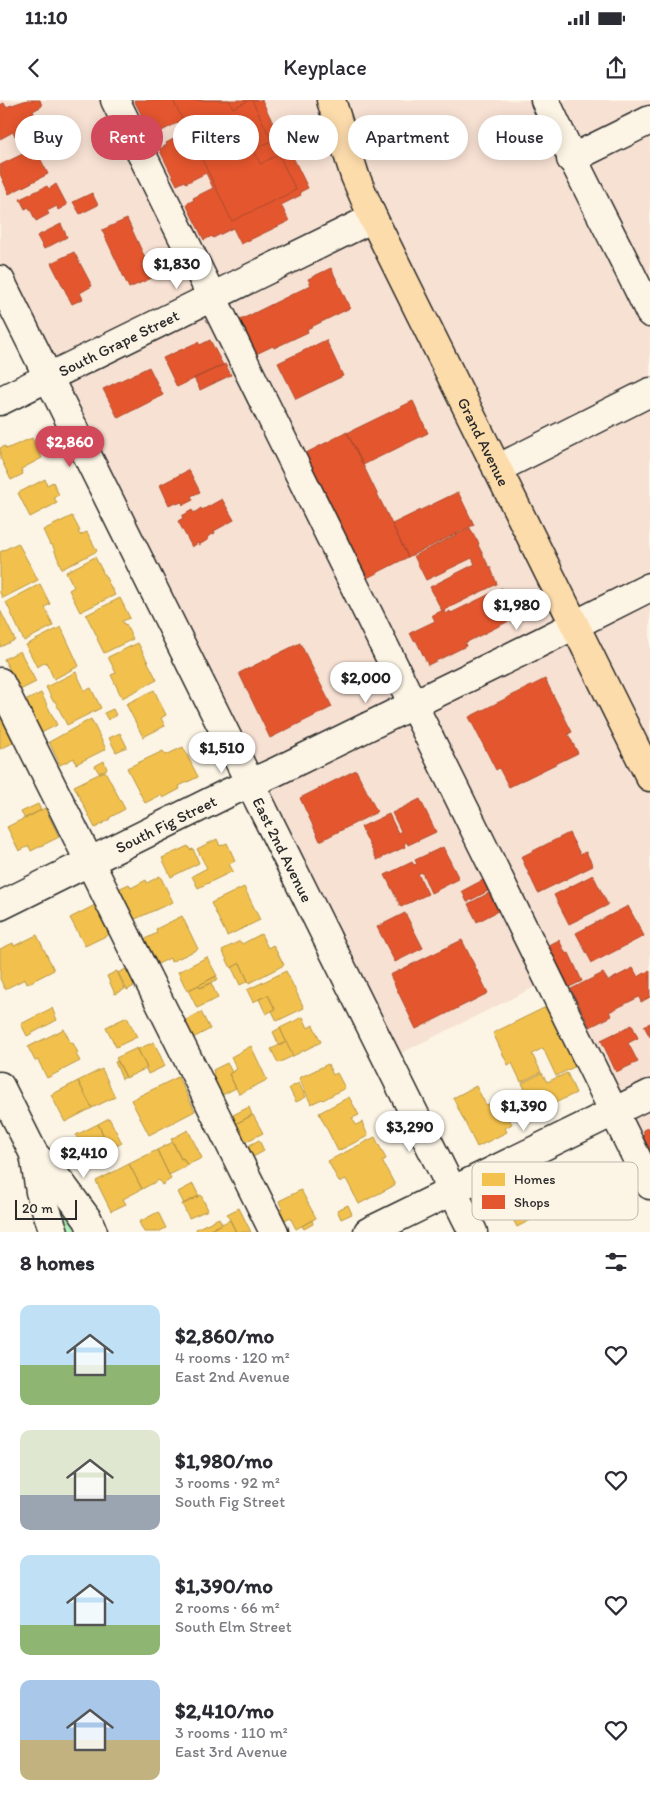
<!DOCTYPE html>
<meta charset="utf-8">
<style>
body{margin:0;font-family:Itim,sans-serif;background:#f7f7f7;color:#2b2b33;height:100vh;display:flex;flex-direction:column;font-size:19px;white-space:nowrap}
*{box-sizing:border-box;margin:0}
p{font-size:16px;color:#7c7c81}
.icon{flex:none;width:28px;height:28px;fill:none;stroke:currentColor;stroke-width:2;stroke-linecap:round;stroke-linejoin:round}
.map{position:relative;height:1132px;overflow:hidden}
.details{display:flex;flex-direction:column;background:#fff;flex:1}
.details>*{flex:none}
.guide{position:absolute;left:15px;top:15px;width:620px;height:45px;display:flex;gap:10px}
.scale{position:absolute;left:15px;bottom:12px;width:62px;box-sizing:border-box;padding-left:5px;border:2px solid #2b2b2b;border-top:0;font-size:14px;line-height:18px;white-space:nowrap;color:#2b2b2b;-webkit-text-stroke:4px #fcf5e5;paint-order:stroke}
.price{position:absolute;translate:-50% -42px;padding:0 11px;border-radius:18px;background:#fff;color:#222;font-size:16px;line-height:32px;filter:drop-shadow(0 1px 2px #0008)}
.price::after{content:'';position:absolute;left:50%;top:30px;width:15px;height:11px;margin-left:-8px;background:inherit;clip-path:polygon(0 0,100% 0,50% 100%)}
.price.active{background:#d1495b;color:#fff}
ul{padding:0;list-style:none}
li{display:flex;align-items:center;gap:15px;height:125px;padding:0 20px}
li span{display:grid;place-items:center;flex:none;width:140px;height:100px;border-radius:10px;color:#555}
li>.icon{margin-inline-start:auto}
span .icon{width:60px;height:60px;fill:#fffc;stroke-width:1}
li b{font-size:21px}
h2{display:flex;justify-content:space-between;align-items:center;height:60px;padding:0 20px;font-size:21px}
.pill{padding:0 18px;border-radius:22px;background:#fff;box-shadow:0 2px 12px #0003;font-size:18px;line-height:45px}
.pill.active{background:#d1495b;color:#fff}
.status{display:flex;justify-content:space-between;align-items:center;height:35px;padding:0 25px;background:#fff;direction:ltr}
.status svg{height:14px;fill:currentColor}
header{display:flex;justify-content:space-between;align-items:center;height:65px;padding:0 20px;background:#fff;font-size:22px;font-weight:600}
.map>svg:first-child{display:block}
.built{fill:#f7e1d3}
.green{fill:#b0efb7;stroke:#6e8d71}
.homes{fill:#f2c14e;stroke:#b69444}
.shops{fill:#e4572e;stroke:#ac4a2d}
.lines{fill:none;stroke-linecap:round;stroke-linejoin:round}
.minor-casing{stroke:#2b2b2b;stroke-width:31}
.major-casing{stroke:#2b2b2b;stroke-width:31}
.minor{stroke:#fcf5e5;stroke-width:28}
.major{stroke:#fddcac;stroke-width:28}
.labels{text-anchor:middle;stroke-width:5;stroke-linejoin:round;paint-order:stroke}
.street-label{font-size:16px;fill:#2b2b2b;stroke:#fcf5e5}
.key{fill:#fcf5e5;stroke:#bdb8ad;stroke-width:1}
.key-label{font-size:14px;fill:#2b2b2b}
</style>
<div class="status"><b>11:10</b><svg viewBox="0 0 49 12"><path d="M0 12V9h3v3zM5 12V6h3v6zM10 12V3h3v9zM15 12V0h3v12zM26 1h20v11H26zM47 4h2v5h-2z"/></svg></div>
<header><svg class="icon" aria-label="back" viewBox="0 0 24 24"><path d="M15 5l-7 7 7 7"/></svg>Keyplace<svg class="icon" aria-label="share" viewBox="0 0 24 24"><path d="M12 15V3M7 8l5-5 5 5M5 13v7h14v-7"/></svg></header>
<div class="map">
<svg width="650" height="1132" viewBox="0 0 650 1132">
<rect width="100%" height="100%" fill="#fcf5e5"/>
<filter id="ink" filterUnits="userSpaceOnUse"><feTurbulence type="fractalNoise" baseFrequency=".02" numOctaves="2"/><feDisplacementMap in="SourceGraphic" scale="10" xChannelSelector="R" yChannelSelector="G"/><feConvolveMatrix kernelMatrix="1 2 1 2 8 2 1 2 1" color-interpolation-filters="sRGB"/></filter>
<g filter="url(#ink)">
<path class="built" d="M0,0H650V1085L549,880L387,960L0,180Z"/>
<path class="green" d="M48,1085L80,1132H66Z"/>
<path class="homes" d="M32,338L42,358L21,369L23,374L11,380L0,357V348L5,346L6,349Z
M45,379L47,385L53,382L59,395L54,397L57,403L30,417L18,393Z
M72,416L80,431L78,432L80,435L87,432L97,451L62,469L52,444L50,445L43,430Z
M18,443L38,480L3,498L0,493V452Z
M95,457L115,495L80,512L69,490L74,487L66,472Z
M40,484L50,504L45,507L53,526L24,541L6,502Z
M120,498L130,518L122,521L125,525L126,524L133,539L104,553L97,539L98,538L86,515Z
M0,510L15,540L0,547Z
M61,527L79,566L54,579L46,562L37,567L26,545Z
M138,543L157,580L122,598L111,575L116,573L108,557Z
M20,551L36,582L20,590L4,559Z
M76,572L85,591L91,588L101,608L67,625L55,601H53L46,587Z
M154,590L166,615L161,618L165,626L143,637L126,604Z
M41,593L57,625L41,633L25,601Z
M113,609L116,615L108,620L104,613Z
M0,610L15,642L0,649Z
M91,619L106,649L76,664L74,658L60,665L49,642Z
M120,633L127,647L116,652L109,638Z
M183,647L198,677L179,686L180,689L163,698L161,695L145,703L127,668L163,651L166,655Z
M104,661L107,669L99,673L95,666Z
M105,671L125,709L109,718L110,719L95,728L74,686Z
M38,704L41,710L25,719L21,712Z
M45,708L59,737L31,751L29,746L19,751L7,727Z
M217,739L220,746L227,743L233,756L235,761L229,764L233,771L198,788L192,776L207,768L197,749Z
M188,746L190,750L193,749L199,763L171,777L162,758Z
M160,776L173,802L133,820L116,790L129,784L131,788L146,780L147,783Z
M244,787L260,820L227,836L211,803Z
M95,805L110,834L85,846L70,818Z
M182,816L198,849L171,862L170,858L158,864L145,839L157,833L156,829Z
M261,834L268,848L273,845L284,865L249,883L240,863L231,868L222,850L240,841L242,844Z
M37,835L54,870L27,884L25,879L5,889L0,879V849L13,843L14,846Z
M207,857L217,876L187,891L178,872Z
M240,863L248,881L240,885L232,868Z
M130,867L138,884L127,890L118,873Z
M117,871L125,889L115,894L107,876Z
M286,871L304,908L277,921L272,911L275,909L268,895L253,902L247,890Z
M216,876L218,879L200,888L199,885Z
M211,883L218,898L197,908L188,890L199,885L200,888Z
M268,895L275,909L266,914L259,899Z
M548,906L576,966L556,976L543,948L532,954L541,972L521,982L512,963L508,965L493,933Z
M52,908L57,920L27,936L21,924Z
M201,912L210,929L193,938L184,921Z
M127,917L137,937L116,947L106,927Z
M303,917L308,928L313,925L321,942L293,956L280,928Z
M280,928L286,942L279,945L273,932Z
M64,929L71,944L73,943L78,953L76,954L80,961L47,978L38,960L35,961L28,947Z
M154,942L165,966L148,974L146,969L147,968L138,949Z
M286,942L293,956L278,963L271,949Z
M251,946L267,980L239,994L229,974L237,969L231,957Z
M137,948L147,968L126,978L116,958Z
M118,961L126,977L122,979L115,962Z
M227,963L232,972L229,974L236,988L222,995L212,975L214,973L213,970Z
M328,964L333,975L337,973L345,988L323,1000L322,999L311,1004L299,978Z
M102,969L115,997L92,1008L78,981Z
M542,973L547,982L567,973L576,993L536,1012L522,983Z
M178,977L195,1011L149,1035L131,1000Z
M78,981L92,1008L65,1022L51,995Z
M299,983L306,997L296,1002L289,988Z
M476,986L486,1005L492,1003L499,1018L506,1014L512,1024L505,1028L507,1032L477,1047L453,998Z
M349,997L359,1015L352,1018L356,1025L362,1022L368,1036L338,1051L319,1013Z
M249,1007L252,1015L235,1024L231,1016Z
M253,1015L263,1033L243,1043L234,1025Z
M109,1018L122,1043L110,1049L98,1024Z
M98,1024L110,1049L88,1060L76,1035Z
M188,1030L202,1058L187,1065L183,1058L181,1059L171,1039Z
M375,1037L386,1059L382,1061L395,1085L359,1104L346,1079L339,1082L328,1061Z
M259,1040L264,1051L253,1057L248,1046Z
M173,1042L181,1059L183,1058L187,1066L169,1075L157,1050Z
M157,1050L171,1079L162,1085L159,1080L142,1089L129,1064Z
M129,1064L142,1089L123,1099L126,1104L111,1111L96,1081Z
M193,1084L199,1096L184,1104L178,1092Z
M301,1090L316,1118L296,1129L290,1117L285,1120L280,1110L282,1109L279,1101Z
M534,1092L544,1113L517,1127L506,1106Z
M201,1095L208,1110L189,1118L182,1104Z
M348,1105L352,1114L341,1119L337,1110Z
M239,1108L251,1132H236L227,1114Z
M158,1112L166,1128L158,1132H144L139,1122Z
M219,1118L222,1124L206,1132H197L196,1129Z
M230,1120L236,1132H206Z
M312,1120L313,1124L304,1129L302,1126Z"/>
<path class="shops" d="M27,0H40L42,6L33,11L39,24L15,36L13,32L0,39V5L4,3L6,7Z
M134,0H229L233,8L250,0H262L278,34L272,37L274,39L254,50L260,64L281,53L282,56L290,51L308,88L300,92L301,95L281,105L289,121L241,144L233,128L213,138L212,136L204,140L186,104L194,100L193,98L213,88L206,73L186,83L185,81L177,85L159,49L167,45L166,43L187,32L181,21L152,36Z
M173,0H252L296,90L232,121Z
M52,32L58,45L44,52L37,39Z
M35,48L48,74L9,94L0,74V65Z
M56,84L67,105L58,110L57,106L47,111L49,114L36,121L29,107L25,109L20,99L47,86L49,89Z
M92,93L98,105L80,114L73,102Z
M127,119L154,177L129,188L102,130Z
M61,124L67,137L44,149L37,136Z
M74,152L92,186L80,193L83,199L72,204L51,163Z
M331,168L350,208L307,229L308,232L274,248L273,246L254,255L238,221L311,185L308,179Z
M210,240L223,265L177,287L163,258L198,242L200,245Z
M326,240L343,276L296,299L278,263Z
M225,264L231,275L200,290L194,278Z
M149,267L163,295L118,318L103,289Z
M413,301L428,333L363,365L347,333Z
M347,332L408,457L363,480L302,355Z
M189,370L200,392L191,396L193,400L183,405L182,402L176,404L175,402L169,405L160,385Z
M458,392L474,425L408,457L392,424Z
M222,399L234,420L214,431L215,433L207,437L209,439L199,445L198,443L192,447L178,421L183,418L182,416L192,410L194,413L201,408L202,410Z
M470,428L476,440L477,439L479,444L478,445L489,467L490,466L497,484L442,511L430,487L475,464L472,458L426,480L414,456Z
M502,488L517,517L465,543L466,546L428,565L416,540L414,541L410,533L435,521L432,515L444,510L446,514L450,511L451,513Z
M300,543L332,607L270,638L239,573Z
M545,579L572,632L568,634L578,653L509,687L499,668L496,670L469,617Z
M356,670L377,712L320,741L300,698Z
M420,699L436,732L408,745L407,742L404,744L405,747L377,760L361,727L389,714L398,733L401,731L392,713Z
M569,733L580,754L586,752L593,766L538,793L521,757Z
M443,747L459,779L431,793L422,772L418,774L428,794L401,807L385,775L412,762L414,765L417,764L415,760Z
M593,775L608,805L569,824L554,795Z
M483,780L488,791L467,802L462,791Z
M489,793L498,811L477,822L468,804Z
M628,806L644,836L592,863L576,833Z
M405,813L423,848L395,862L377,827Z
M462,840L488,893L416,929L390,875Z
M559,840L566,854L569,853L582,881L565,889L547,846Z
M633,868L638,877L650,870V897L641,902L639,897L609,912L612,916L590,927L571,889L603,873L608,881Z
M650,923V937L644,926Z
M632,925L638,938L628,943L638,962L616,972L601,940Z
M650,1027V1055L641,1036L644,1034L643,1030Z"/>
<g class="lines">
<g class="minor-casing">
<g id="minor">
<path d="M115,0L650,1085"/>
<path d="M545,0C577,72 616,141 650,213"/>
<path d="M571,59L650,20"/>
<path id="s1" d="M0,180L473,1132"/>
<path id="s2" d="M0,301L373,118"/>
<path d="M497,369L650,292"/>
<path d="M0,582L274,1132"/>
<path id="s3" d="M0,806L228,693L273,673L539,543L650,487"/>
<path d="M0,986L34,1054L60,1082L88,1120L93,1132"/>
<path d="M34,1054L40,1092L54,1132"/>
<path d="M368,1132L650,994"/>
</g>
</g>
<g class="major-casing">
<g id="major">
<path id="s4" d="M331,0L355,76L373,118L650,677"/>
</g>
</g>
<use href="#minor" class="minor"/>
<use href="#major" class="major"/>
</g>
</g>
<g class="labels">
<g class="street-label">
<text dy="6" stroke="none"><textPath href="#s2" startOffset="132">South Grape Street</textPath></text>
<text dy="6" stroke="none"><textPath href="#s4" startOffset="375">Grand Avenue</textPath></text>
<text dy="6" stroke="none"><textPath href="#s3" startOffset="185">South Fig Street</textPath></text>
<text dy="6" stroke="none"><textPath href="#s1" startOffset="636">East 2nd Avenue</textPath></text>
</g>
</g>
<rect x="472" y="1062" width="166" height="58" rx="8" class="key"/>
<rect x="482" y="1073" width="23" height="13" fill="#f2c14e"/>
<rect x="482" y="1095" width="23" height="14" fill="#e4572e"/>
<g class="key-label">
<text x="514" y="1084">Homes</text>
<text x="514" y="1107">Shops</text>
</g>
</svg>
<div class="scale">20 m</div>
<b class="price" style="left:177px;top:190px">$1,830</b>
<b class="price active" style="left:70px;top:368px">$2,860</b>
<b class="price" style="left:517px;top:531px">$1,980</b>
<b class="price" style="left:366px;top:604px">$2,000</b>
<b class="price" style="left:222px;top:674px">$1,510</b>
<b class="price" style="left:524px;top:1032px">$1,390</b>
<b class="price" style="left:410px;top:1053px">$3,290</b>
<b class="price" style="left:84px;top:1079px">$2,410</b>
<div class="guide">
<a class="pill">Buy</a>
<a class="pill active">Rent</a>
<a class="pill">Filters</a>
<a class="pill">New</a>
<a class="pill">Apartment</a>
<a class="pill">House</a>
</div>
</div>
<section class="details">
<h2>8 homes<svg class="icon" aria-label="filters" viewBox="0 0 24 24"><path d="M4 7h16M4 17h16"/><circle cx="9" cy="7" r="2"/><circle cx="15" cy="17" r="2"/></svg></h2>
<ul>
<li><span style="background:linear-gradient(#bfe0f5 60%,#8fb573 0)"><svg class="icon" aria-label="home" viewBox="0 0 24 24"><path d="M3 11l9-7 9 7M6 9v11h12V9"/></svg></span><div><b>$2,860/mo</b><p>4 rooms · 120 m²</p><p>East 2nd Avenue</p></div><svg class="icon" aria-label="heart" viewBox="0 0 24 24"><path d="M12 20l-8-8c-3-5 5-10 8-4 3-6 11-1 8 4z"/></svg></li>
<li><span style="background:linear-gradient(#dfe7d0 65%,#9aa5b1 0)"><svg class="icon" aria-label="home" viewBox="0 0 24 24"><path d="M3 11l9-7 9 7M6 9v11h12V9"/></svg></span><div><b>$1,980/mo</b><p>3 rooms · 92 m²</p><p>South Fig Street</p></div><svg class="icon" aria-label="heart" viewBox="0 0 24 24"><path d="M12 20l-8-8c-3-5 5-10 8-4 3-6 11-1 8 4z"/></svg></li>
<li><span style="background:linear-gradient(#bfe0f5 70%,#8fb573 0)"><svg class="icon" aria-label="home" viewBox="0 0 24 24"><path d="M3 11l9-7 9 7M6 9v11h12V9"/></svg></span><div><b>$1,390/mo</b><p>2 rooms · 66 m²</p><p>South Elm Street</p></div><svg class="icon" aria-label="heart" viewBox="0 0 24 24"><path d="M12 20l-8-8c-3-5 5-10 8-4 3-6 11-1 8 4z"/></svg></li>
<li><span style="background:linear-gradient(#a9c7e8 60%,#c2b280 0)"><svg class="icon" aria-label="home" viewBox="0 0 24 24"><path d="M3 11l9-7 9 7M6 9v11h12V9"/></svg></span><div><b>$2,410/mo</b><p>3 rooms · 110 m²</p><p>East 3rd Avenue</p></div><svg class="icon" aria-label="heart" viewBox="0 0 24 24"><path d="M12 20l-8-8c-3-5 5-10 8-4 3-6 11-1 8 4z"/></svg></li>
</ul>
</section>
